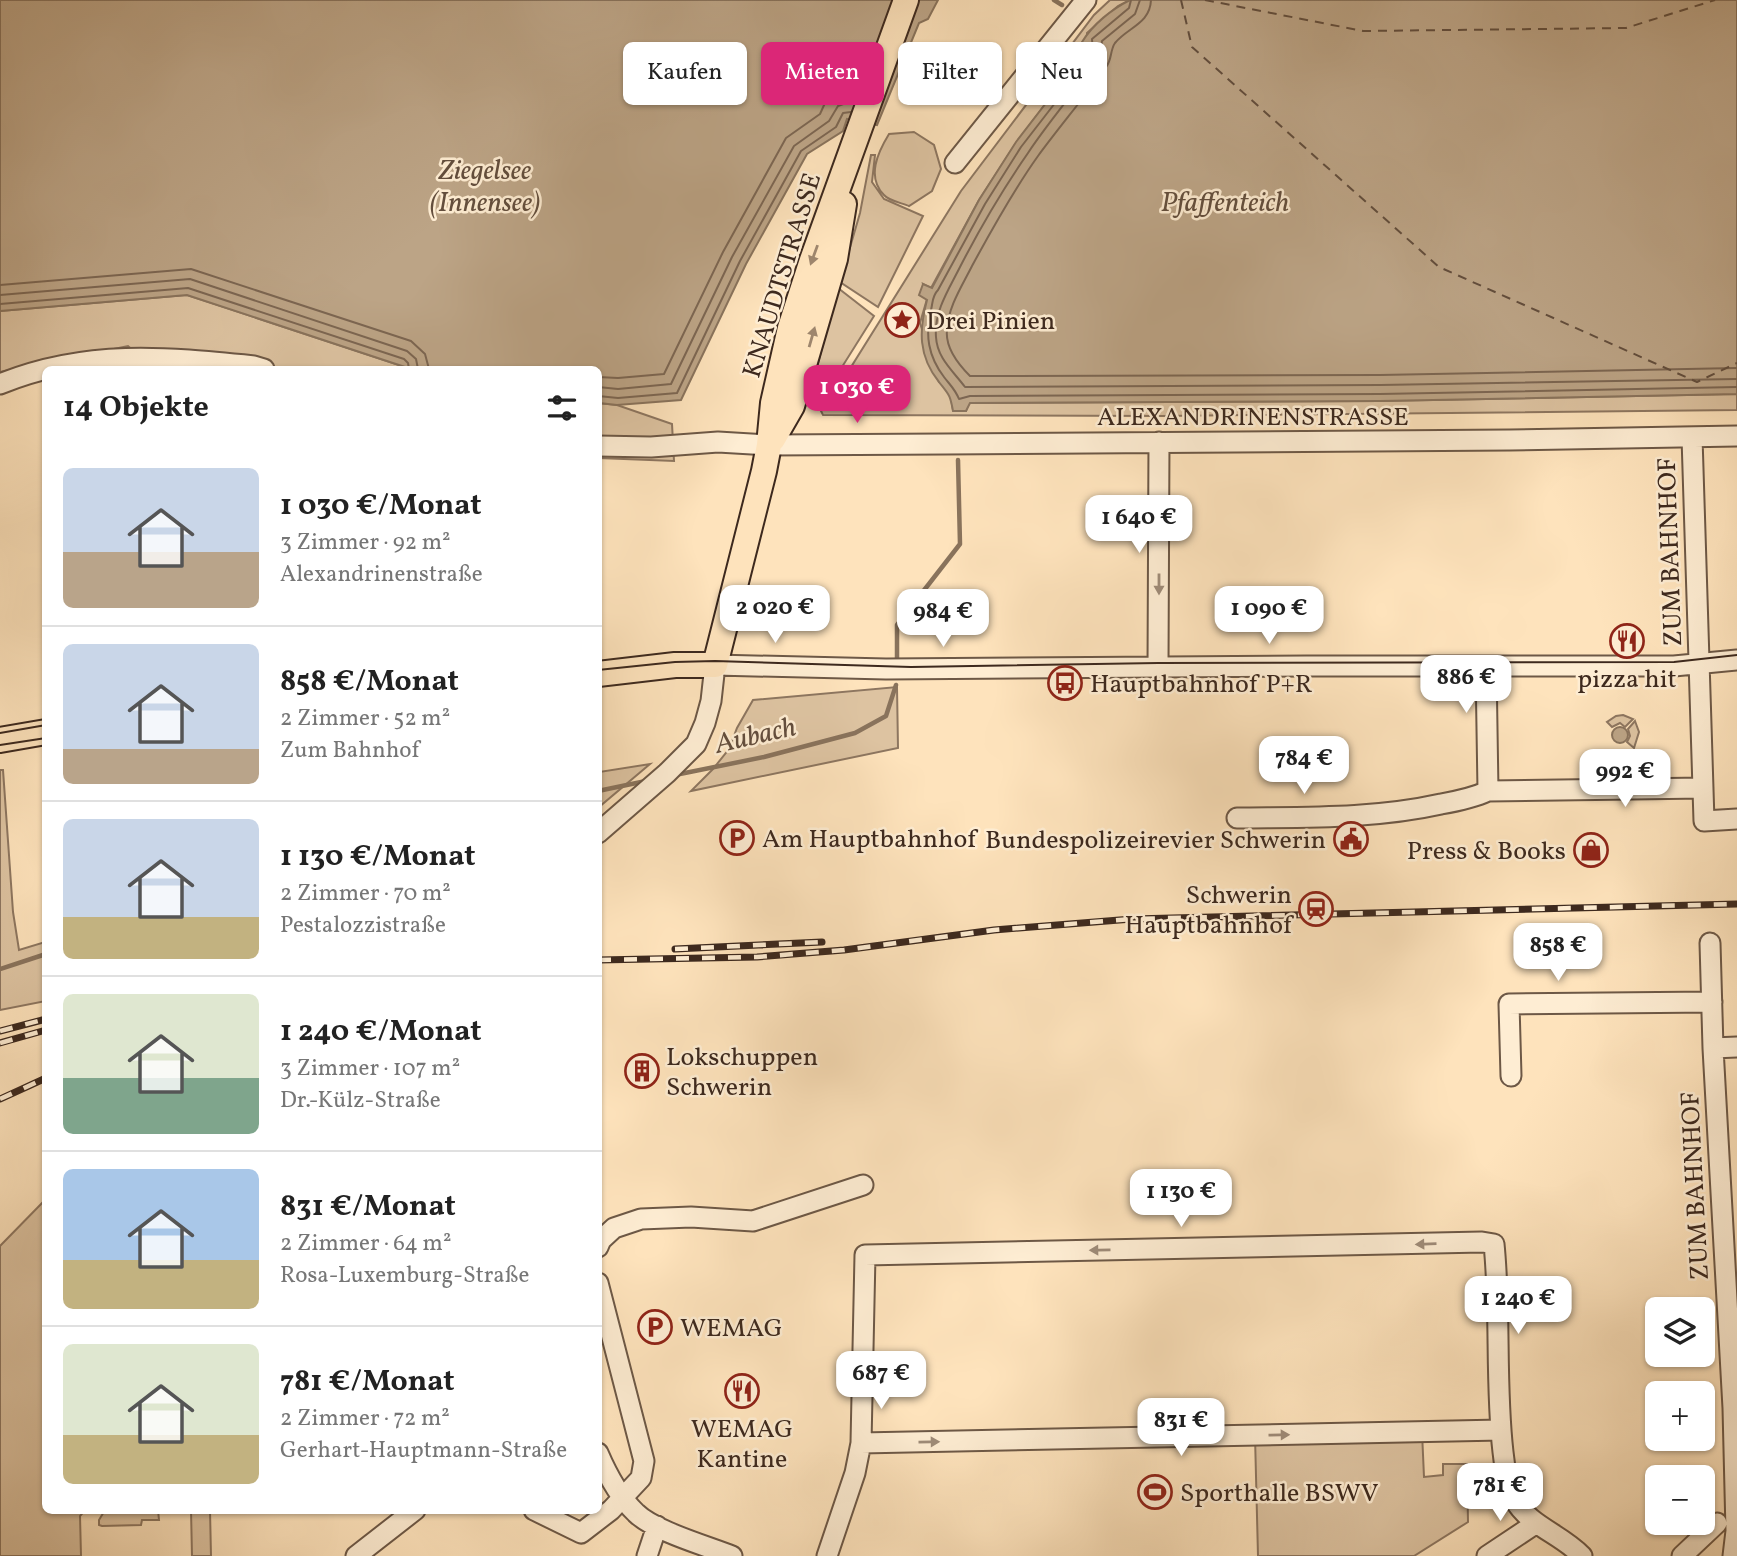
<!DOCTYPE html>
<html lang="de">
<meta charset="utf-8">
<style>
body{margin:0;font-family:Vollkorn,serif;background:#f6f6f6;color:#222;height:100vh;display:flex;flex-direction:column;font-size:26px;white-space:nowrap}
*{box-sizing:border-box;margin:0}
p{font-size:23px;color:#767676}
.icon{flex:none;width:38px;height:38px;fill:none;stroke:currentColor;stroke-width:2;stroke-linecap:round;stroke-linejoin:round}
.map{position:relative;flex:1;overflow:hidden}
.sheet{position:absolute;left:42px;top:366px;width:560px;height:1148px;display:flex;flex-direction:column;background:#fff;border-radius:10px;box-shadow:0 2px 5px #0004}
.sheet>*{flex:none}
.banner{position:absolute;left:623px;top:42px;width:665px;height:63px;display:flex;gap:14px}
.controls{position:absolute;left:1645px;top:1297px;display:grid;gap:14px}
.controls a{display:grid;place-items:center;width:70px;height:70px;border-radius:10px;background:#fff;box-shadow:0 2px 5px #0004;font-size:35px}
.price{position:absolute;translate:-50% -60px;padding:0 16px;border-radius:14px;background:#fff;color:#222;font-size:23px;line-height:46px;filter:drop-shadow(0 2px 4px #0008)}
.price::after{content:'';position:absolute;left:50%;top:42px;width:21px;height:16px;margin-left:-10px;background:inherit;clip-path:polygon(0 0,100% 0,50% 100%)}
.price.selected{background:#db2777;color:#fff}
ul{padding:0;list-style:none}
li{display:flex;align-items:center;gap:21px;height:175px;padding:0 21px}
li+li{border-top:2px solid #e0e0e0}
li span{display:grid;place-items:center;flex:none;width:196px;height:140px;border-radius:10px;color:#555}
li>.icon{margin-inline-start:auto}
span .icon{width:84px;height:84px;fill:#fffc;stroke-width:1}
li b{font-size:30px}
h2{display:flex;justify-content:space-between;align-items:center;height:84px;padding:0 21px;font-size:30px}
.tag{padding:0 24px;border-radius:10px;background:#fff;box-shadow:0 2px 5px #0004;font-size:24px;line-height:63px}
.tag.selected{background:#db2777;color:#fff}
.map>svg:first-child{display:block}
.green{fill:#ddc3a1;stroke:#8d7660;stroke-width:2}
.water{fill:#bca486;stroke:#89735c;stroke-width:2}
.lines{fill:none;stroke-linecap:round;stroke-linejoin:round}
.shore{stroke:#7c6652;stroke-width:2}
.stream{stroke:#89735c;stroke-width:4.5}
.ferry{stroke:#634e3d;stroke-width:2;stroke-dasharray:9 7;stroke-linecap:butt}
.minor-casing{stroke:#6d5846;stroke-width:23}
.major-casing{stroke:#3d291e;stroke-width:28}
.minor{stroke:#feedd3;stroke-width:19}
.major{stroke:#fee3bc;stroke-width:24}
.tram{stroke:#3d291e;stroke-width:2}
.rail-casing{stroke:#3d291e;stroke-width:7}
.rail{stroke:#feedd3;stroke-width:4.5;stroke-dasharray:13;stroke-linecap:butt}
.oneway{fill:#9e866d}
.oneway2{fill:#9e8b78}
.labels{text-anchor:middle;stroke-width:5;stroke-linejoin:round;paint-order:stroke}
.street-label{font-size:26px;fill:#3d291e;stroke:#feedd3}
.poi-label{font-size:26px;fill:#3d291e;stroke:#feedd3;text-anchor:start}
.water-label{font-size:28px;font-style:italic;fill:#634e3d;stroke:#feedd3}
</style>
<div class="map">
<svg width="1737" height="1556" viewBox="0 0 1737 1556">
<rect width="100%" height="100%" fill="#fee3bc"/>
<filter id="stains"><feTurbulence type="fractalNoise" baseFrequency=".00286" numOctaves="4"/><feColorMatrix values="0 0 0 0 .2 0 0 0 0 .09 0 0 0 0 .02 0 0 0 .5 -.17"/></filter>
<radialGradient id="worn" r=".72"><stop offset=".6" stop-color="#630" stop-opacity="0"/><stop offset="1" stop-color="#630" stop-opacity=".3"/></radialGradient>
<path class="green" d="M1110,0H1130L1118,6L1087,33V49L1016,143L979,200L931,288L923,284L927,299L920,323L939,382L950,393L953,410L966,411L969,403L1380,401L1737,394V410L1161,416L823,415C812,399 835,385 846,375L961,191L1094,15Z
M914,132L934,145L941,169L932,191L909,206C902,203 889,201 884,195C866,177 878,152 889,134Z
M871,155H875L872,182L884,199L923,216L878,307L840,282L860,213Z
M838,288L874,316L842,367L819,391L815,392L812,386Z
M187,295L411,369H154L128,346L0,372V311Z
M599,403L617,405L672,424L674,461L599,458Z
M897,687L898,748L691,791L713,769L729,749L737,728L753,700Z
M1623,715L1633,719L1625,727L1620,723L1612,727L1607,722L1616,716Z
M1635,721L1639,732L1634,748L1627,742L1630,736L1628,729Z
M650,764L599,807V772Z
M0,770H3L13,912L19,950L45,942L46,1001L0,1010Z
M45,1200L46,1510H85L80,1516L81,1556H0V1246Z
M1422,1432L1424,1477L1443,1475V1464H1467L1468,1522L1414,1556H1258L1255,1436Z
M105,1510H158L159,1520H142L141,1525L102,1526L99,1525V1520Z
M191,1510H210L211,1556H192Z"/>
<path class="water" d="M0,0H938L928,19L919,23L877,125L847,119L843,131L807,154L746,264L681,400L617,405L599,403L598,369H411L187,295L0,311Z
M1130,0H1737V394L1380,401L970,403L966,411H953C950,394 949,395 939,382C918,356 919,330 927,300L919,295L923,284L932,288L979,200L1016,142L1087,50L1082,42C1093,24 1112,9 1130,0Z
M1612 735a8 8 0 1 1 16 0a8 8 0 1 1-16 0Z"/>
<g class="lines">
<path class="shore" d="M1131,0L1129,8L1092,39L1093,54L1021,147L985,204L938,290C932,296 933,302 931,310C925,335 928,356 944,377C950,385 955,389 959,399L970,396L1380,394L1737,387
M1140,0L1135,14L1102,41L1099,59C1076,90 1050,120 1028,153C1003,189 980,228 960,267C949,289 934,311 936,337C937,358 953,371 965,387L1380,385L1737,379
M1151,0C1150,24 1128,27 1115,43C1110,50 1112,60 1106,67C1084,98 1060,126 1038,156C1013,191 992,229 972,266C962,286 948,307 947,330C945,348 958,364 970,376L1380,375L1737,368
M0,285L191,269L411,341L425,354L429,369
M0,295L190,279L407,351L416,359L418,369
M0,304L188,288L404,359L408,363L409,369
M598,377L618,378L664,374L723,252L786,138L820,114L825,103L834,96L844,93L857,94
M598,387L618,389L671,384L732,257L794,146L829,121L838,106L846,103L854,104
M598,396L618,398L677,393L740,261L801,151L836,127L843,113L851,112"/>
<path class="stream" d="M1054,0L1062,5
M897,658V625L960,544L958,460
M675,775L764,757L855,733L886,716L896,685
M598,791L646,781
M0,969L46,954"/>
<path class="ferry" d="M1181,0L1192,47L1439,267L1697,382L1737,363
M1205,0L1363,31L1626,28L1715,0"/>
<g class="minor-casing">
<path id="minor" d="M955,163L1086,0
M0,384C86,349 165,357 254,366L264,369
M1692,437L1704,821L1737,819
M598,446L651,447L718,442L769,445L945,444L1510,440L1737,436
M1486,666L1488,791L1703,788
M1158,667L1159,442
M1237,818C1305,817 1374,819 1441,804C1458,801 1473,798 1488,791
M598,833L667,773L696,744L705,723L711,701L715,665L886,669L1307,666H1674L1737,660
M1710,943L1713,1048L1733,1408L1736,1531L1733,1556
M1713,1048L1737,1047
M1511,1076L1509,1004L1712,1002
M598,1247L601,1240L614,1228L641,1219L691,1217L753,1221L863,1185
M861,1443L1501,1430
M598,1453C607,1474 619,1497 636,1513C654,1531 707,1546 732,1556
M534,1510L581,1533L611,1510L641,1478L644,1461L598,1283
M356,1556L415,1510
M647,1556L657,1526
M827,1556L855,1473L861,1443L865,1255L1482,1242L1494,1244C1501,1313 1495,1383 1503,1452C1505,1467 1506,1485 1514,1499C1529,1526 1561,1534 1582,1556
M1487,1556L1535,1524
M1682,1556L1717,1523"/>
</g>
<g class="major-casing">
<path id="major" d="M773,439L792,406L835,259L844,204
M598,674L675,665H715L764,471L769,445L773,403L790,328L812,260L906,0
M0,740L46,732"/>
</g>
<use href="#minor" class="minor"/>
<use href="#major" class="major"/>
<path class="tram" d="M598,670L675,662L715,661L911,667L1158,663L1674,662L1737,655
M0,733L46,725
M0,745L46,738"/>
<g class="rail-casing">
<path id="rail" d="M675,949L822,942
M598,960L757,957L844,950L994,930L1132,919L1737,904
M0,1031L46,1019
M0,1043L46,1030
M0,1099L46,1078"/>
</g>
<use href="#rail" class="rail"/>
</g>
<defs><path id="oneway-solid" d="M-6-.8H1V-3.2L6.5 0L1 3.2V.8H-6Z" transform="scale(1.75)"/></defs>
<g class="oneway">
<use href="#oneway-solid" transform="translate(814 255) rotate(110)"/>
<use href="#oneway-solid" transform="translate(812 337) rotate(-74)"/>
</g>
<g class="oneway2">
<use href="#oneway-solid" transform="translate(1159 584) rotate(90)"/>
<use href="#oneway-solid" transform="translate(1426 1244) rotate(178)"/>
<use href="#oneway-solid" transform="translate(1100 1250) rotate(179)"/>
<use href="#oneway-solid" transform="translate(1279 1435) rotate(-1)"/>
<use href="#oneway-solid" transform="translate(929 1442) rotate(-1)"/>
</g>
<defs>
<g id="sight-ring" transform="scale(1.75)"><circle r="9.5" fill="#feedd3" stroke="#8f2418" stroke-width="1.5"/><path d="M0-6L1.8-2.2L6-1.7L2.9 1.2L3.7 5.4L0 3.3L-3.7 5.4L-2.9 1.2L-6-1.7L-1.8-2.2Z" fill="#8f2418"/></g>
<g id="restaurant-ring" transform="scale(1.75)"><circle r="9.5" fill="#feedd3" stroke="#8f2418" stroke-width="1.5"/><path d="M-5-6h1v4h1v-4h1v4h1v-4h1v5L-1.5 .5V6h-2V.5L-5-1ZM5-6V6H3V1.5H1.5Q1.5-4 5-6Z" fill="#8f2418"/></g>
<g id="bus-ring" transform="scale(1.75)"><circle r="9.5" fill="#feedd3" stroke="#8f2418" stroke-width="1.5"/><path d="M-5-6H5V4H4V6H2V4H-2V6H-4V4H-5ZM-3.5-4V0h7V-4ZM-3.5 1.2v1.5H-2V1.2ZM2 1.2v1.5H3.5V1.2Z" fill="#8f2418"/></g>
<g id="parking-ring" transform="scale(1.75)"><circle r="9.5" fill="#feedd3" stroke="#8f2418" stroke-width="1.5"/><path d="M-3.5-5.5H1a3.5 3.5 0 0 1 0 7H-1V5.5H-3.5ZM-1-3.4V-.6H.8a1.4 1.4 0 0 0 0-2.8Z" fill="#8f2418"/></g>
<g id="civic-ring" transform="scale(1.75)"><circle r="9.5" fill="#feedd3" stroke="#8f2418" stroke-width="1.5"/><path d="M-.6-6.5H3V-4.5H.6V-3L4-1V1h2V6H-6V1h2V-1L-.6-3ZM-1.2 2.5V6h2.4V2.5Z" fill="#8f2418"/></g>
<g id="shop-ring" transform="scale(1.75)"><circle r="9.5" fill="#feedd3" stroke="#8f2418" stroke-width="1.5"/><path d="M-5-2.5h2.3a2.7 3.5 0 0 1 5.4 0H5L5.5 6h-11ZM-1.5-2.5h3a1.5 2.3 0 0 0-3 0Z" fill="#8f2418"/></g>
<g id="station-ring" transform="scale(1.75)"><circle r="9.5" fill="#feedd3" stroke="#8f2418" stroke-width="1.5"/><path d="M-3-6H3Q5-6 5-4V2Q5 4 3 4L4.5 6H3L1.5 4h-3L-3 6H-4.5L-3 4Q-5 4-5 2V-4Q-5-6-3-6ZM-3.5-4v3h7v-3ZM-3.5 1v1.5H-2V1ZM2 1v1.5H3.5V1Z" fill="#8f2418"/></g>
<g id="building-ring" transform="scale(1.75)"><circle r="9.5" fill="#feedd3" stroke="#8f2418" stroke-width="1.5"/><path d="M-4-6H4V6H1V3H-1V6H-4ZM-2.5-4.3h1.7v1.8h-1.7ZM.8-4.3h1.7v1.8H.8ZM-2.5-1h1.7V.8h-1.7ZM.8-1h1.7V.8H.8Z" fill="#8f2418"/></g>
<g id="stadium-ring" transform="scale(1.75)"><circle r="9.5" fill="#feedd3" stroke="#8f2418" stroke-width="1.5"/><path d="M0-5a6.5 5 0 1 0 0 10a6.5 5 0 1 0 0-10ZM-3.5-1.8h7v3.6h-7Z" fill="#8f2418"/></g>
</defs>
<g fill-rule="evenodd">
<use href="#sight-ring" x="902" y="320"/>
<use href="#restaurant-ring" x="1627" y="641"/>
<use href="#bus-ring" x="1065" y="683"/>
<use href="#parking-ring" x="737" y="838"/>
<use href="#civic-ring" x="1351" y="839"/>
<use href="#shop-ring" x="1591" y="850"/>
<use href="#station-ring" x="1316" y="909"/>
<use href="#building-ring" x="642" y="1071"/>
<use href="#parking-ring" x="655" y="1327"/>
<use href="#restaurant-ring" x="742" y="1391"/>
<use href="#stadium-ring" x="1155" y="1492"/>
</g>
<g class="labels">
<g class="street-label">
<text transform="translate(781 275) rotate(-73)" y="9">KNAUDTSTRASSE</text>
<text x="1253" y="425">ALEXANDRINENSTRASSE</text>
<text transform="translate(1669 552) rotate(-92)" y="9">ZUM BAHNHOF</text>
<text transform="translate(1694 1186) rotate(-93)" y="9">ZUM BAHNHOF</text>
</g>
<g class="poi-label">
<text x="926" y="329">Drei Pinien</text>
<text x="1627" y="687" text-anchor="middle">pizza hit</text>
<text x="1090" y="692">Hauptbahnhof P+R</text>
<text x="762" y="847">Am Hauptbahnhof</text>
<text x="1326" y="848" text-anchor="end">Bundespolizeirevier Schwerin</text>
<text x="1566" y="859" text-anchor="end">Press &amp; Books</text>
<text x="1292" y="903" text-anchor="end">Schwerin<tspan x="1292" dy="30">Hauptbahnhof</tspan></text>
<text x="666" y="1065">Lokschuppen<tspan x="666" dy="30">Schwerin</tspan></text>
<text x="680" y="1336">WEMAG</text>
<text x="742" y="1437" text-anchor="middle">WEMAG<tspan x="742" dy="30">Kantine</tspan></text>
<text x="1180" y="1501">Sporthalle BSWV</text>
</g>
<g class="water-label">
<text x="485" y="179">Ziegelsee<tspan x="485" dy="32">(Innensee)</tspan></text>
<text x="1225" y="211">Pfaffenteich</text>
<text transform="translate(755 734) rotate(-13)" y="10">Aubach</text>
</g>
</g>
<rect width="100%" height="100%" filter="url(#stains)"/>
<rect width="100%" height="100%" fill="url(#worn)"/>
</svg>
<div class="controls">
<a><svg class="icon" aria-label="layers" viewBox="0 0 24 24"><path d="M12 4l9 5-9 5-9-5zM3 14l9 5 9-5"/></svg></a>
<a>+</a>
<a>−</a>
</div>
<b class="price selected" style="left:857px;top:425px">1 030 €</b>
<b class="price" style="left:1139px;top:555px">1 640 €</b>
<b class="price" style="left:775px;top:645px">2 020 €</b>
<b class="price" style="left:1269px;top:646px">1 090 €</b>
<b class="price" style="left:943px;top:649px">984 €</b>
<b class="price" style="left:1466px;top:715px">886 €</b>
<b class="price" style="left:1304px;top:796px">784 €</b>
<b class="price" style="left:1625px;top:809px">992 €</b>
<b class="price" style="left:1558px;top:983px">858 €</b>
<b class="price" style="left:1181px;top:1229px">1 130 €</b>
<b class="price" style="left:1518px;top:1336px">1 240 €</b>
<b class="price" style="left:881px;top:1411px">687 €</b>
<b class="price" style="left:1181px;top:1458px">831 €</b>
<b class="price" style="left:1500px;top:1523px">781 €</b>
<div class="banner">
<a class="tag">Kaufen</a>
<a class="tag selected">Mieten</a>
<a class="tag">Filter</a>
<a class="tag">Neu</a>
</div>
<section class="sheet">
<h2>14 Objekte<svg class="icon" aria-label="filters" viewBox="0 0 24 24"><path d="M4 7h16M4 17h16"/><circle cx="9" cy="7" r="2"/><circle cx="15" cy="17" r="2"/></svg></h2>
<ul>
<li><span style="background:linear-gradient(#c9d6e8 60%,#b9a48a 0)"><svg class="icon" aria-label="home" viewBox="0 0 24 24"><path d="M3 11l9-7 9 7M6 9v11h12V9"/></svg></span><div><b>1 030 €/Monat</b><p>3 Zimmer · 92 m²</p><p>Alexandrinenstraße</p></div></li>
<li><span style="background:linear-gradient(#c9d6e8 75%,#b9a48a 0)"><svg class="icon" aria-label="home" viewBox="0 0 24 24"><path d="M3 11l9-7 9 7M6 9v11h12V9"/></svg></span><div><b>858 €/Monat</b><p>2 Zimmer · 52 m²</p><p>Zum Bahnhof</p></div></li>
<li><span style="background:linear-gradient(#c9d6e8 70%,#c2b280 0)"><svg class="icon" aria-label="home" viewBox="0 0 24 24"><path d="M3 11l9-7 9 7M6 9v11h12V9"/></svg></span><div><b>1 130 €/Monat</b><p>2 Zimmer · 70 m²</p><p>Pestalozzistraße</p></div></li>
<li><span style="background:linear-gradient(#dfe7d0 60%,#7fa58c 0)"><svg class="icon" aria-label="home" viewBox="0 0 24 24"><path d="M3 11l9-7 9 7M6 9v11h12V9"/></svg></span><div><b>1 240 €/Monat</b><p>3 Zimmer · 107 m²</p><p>Dr.-Külz-Straße</p></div></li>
<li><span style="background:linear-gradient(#a9c7e8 65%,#c2b280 0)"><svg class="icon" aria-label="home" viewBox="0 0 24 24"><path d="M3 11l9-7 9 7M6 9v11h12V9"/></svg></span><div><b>831 €/Monat</b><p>2 Zimmer · 64 m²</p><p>Rosa-Luxemburg-Straße</p></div></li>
<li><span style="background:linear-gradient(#dfe7d0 65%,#c2b280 0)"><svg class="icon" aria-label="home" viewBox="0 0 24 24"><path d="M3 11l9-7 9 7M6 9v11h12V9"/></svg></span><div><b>781 €/Monat</b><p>2 Zimmer · 72 m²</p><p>Gerhart-Hauptmann-Straße</p></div></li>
</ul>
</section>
</div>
